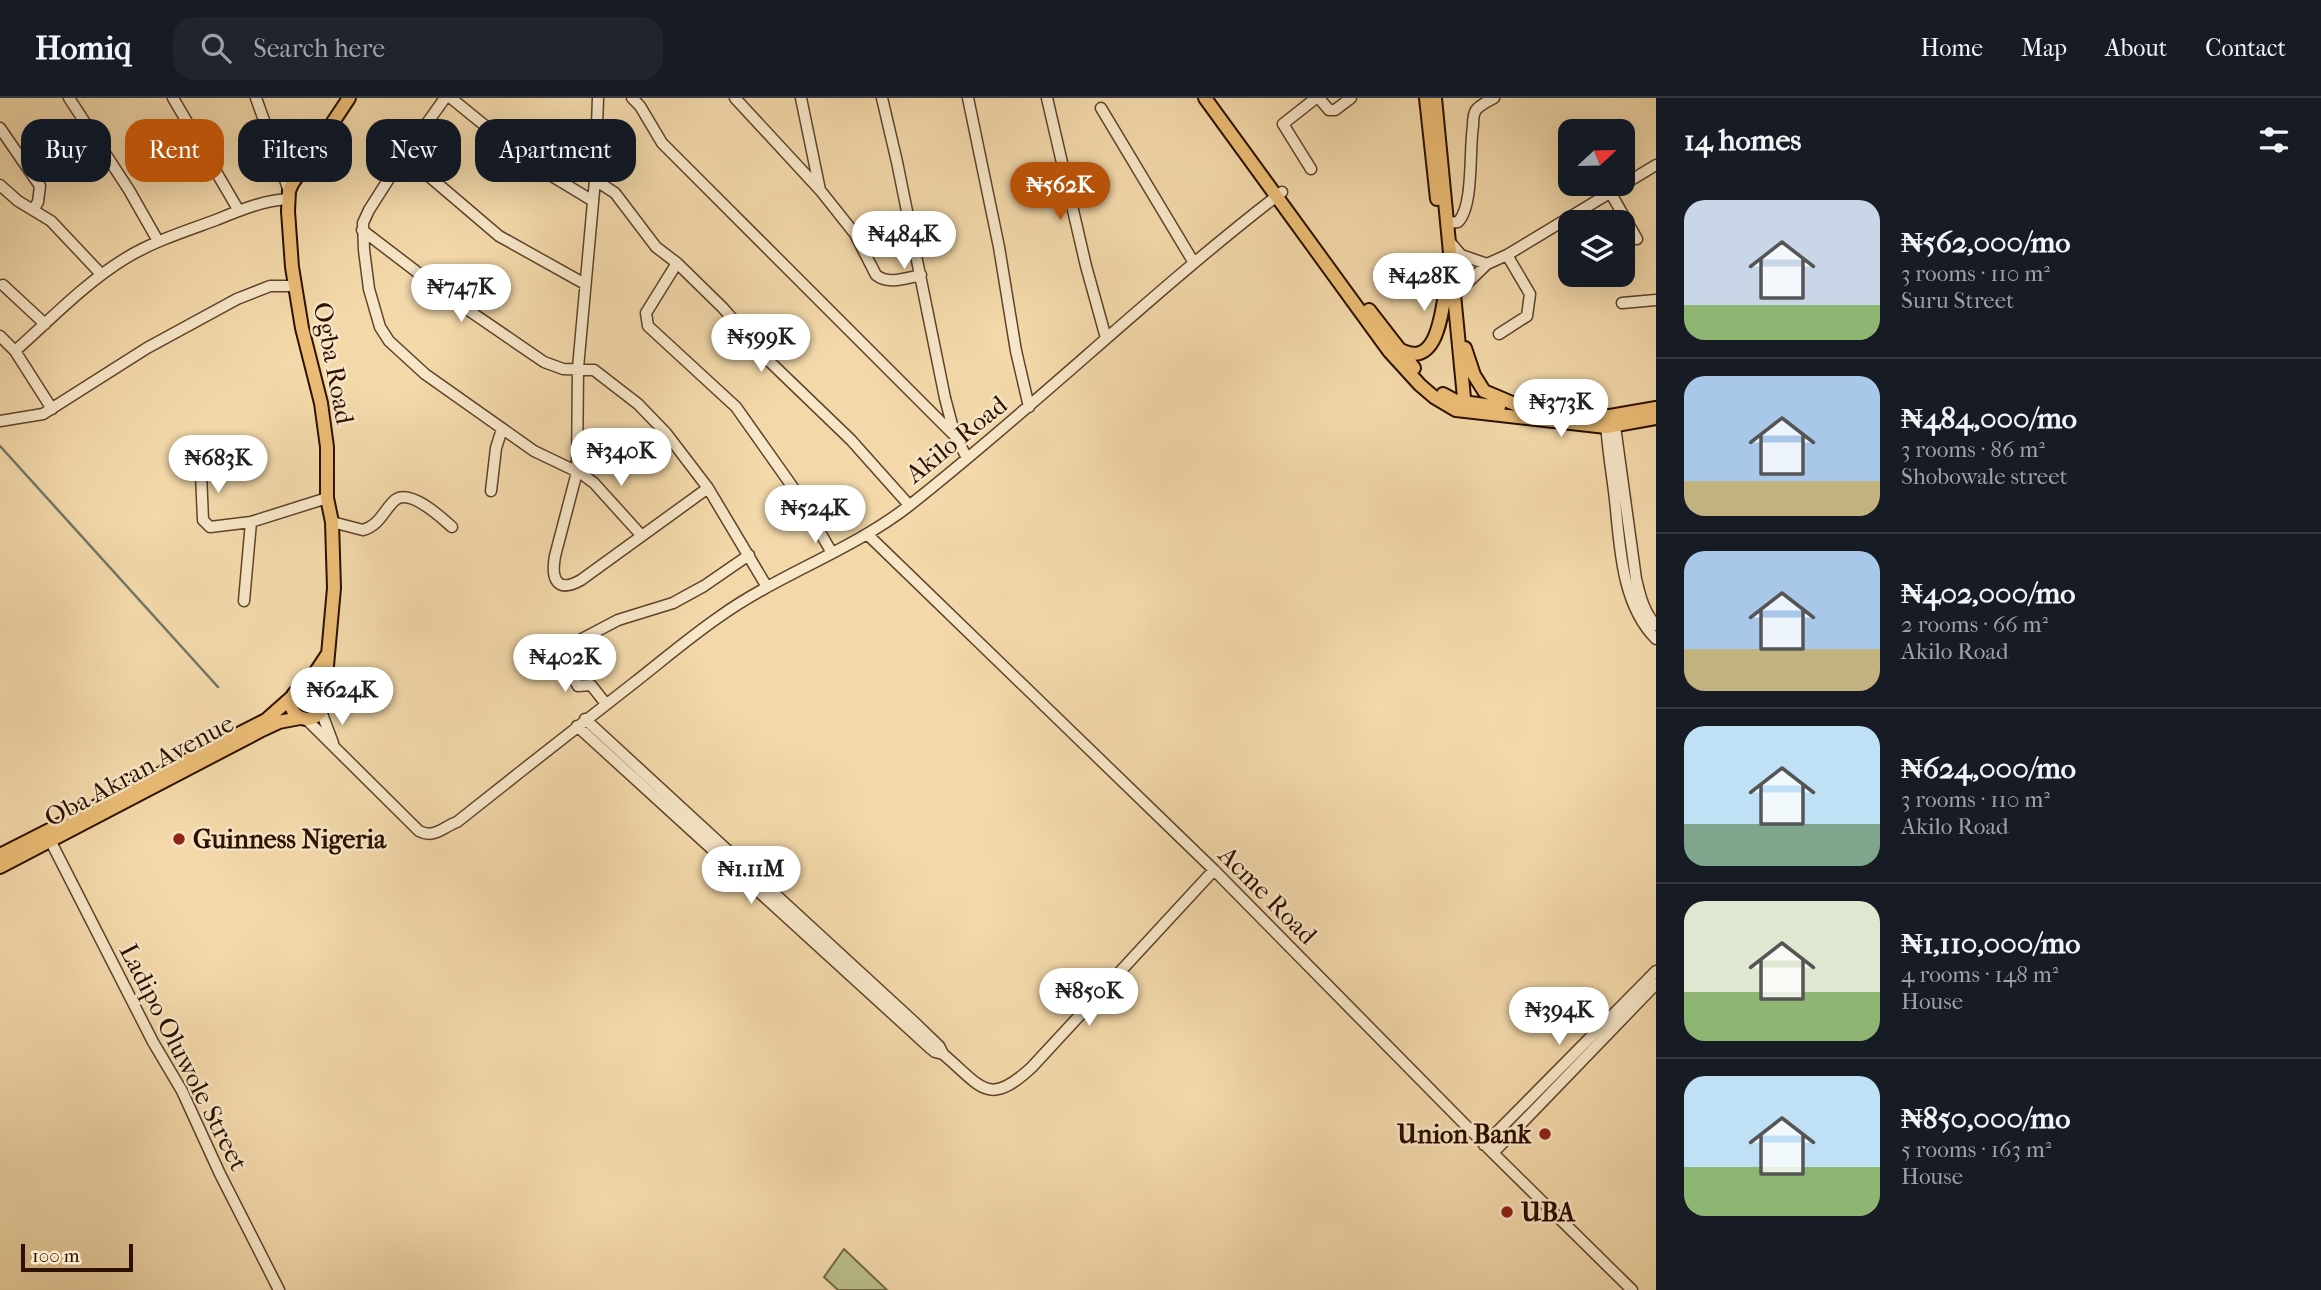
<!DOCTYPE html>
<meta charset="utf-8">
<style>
body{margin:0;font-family:"IM FELL French Canon",serif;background:#20242c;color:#f1f3f6;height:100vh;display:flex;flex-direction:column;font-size:26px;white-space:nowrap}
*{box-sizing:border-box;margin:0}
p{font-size:23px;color:#9ea1a6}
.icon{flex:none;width:38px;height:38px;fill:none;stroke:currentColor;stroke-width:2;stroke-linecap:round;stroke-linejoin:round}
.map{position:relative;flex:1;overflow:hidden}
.sheet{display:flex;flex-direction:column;background:#171b24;width:665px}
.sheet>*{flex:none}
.hud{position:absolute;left:21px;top:21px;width:665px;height:63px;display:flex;gap:14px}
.needle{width:46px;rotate:68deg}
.fabs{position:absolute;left:1558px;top:21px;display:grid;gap:14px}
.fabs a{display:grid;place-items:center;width:77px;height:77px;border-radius:14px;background:#171b24;box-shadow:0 7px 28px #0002;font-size:35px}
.scale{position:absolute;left:21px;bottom:18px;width:112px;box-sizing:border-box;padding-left:7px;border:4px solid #2d1000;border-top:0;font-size:19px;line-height:24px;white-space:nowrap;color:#2d1000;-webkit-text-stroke:5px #f7e6c8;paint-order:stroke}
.price{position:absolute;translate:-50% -60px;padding:0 16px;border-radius:24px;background:#fff;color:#222;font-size:23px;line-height:46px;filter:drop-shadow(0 2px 4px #0008)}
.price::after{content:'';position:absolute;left:50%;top:42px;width:21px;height:16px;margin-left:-10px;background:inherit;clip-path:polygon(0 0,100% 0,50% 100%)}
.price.active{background:#b45309;color:#fff}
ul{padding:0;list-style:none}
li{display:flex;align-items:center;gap:21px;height:175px;padding:0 28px}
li+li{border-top:2px solid #363941}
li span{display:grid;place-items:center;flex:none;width:196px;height:140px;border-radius:21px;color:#555}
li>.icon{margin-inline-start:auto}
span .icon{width:84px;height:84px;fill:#fffc;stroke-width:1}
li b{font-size:30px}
h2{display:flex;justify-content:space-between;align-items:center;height:84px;padding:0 28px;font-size:30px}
.tag{padding:0 24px;border-radius:21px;background:#171b24;box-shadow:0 7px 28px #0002;font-size:24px;line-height:63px}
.tag.active{background:#b45309;color:#fff}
header{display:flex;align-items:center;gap:42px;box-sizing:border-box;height:98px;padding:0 35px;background:#171b24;border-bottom:2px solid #363941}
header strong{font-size:33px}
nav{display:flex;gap:38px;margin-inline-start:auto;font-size:24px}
.search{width:490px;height:63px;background:#20242c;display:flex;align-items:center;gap:18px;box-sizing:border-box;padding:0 24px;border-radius:21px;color:#9ea1a6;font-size:26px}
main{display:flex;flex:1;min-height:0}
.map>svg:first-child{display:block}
.green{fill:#b9bf8a;stroke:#736845;stroke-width:2}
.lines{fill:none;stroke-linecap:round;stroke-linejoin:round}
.stream{stroke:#6f7666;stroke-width:2.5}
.minor-casing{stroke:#5e422a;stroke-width:13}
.major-casing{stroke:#2d1000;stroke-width:16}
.minor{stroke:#f7e6c8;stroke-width:10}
.major{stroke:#eabc75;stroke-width:12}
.poi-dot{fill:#8f2418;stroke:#f7e6c8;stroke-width:2.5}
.labels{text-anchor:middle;stroke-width:5;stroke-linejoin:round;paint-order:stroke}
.street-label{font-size:26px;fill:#2d1000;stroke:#f7e6c8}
.poi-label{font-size:26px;font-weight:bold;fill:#2d1000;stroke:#f7e6c8;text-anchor:start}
</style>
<header>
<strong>Homiq</strong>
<div class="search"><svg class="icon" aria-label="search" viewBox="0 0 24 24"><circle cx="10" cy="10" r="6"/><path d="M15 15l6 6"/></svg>Search here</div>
<nav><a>Home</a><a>Map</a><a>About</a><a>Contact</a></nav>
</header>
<main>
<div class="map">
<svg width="1656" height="1192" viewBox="0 0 1656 1192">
<rect width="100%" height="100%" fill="#f3d9aa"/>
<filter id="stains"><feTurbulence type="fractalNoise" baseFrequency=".00286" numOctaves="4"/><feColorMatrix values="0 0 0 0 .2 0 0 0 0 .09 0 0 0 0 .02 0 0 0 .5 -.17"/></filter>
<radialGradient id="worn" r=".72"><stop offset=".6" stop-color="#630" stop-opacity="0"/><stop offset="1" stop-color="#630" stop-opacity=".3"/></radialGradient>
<path class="green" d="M844,1151L887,1192H838L824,1179Z"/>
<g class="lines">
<path class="stream" d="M0,348L218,589"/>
<g class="minor-casing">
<path id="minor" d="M69,0L129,92L158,143
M173,0L239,113
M256,0L289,93
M445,0L404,57L369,112L363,125L364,152L369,191L380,229L389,243L425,276L534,353L582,376L594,385L641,437
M451,0L532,66L593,103
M598,0L595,82L578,270L577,374L555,458C551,480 556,496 581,482L708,390
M632,0L640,8L662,45L956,339L967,360
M735,0L820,92L855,136L876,177C888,187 906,180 921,177
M801,0L820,92
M882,0L897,64L945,300L955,338
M968,0L999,149L1016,253L1029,309
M1047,0L1086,168L1106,240
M1319,0L1329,12H1335L1351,0
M1101,10L1194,165
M0,30L40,88L38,104L33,112
M404,57L499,138L585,186
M1311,71L1283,26L1316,0
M595,82L615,95L656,149L677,165L723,210L769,263L851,342L909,407
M0,87L18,103L51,123L101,176
M1610,94L1637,141
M1448,125L1458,124C1474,108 1469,52 1473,28C1473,23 1473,16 1476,12C1480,7 1488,3 1494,0
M362,132L455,203L544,264L563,271L594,272L638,306L666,335L708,390L767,489
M1450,144L1461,157L1487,166
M677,165L646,215L648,228L736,309L799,398L832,455
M3,187L45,226
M1455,197L1487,166L1507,157L1656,67
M1622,205L1656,202
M1499,236L1527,218L1530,196L1507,157
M0,238L15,253L52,311
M15,253C51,221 85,185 126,160C154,143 186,133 216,122C238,113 264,102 288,101
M1614,321L1636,481C1640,498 1644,515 1656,527
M0,323L43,316L147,250L237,201L270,188H295
M1606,323C1607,346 1611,370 1614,393C1620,441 1619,504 1656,541
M200,351L203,422L210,429L251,424L327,400
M491,393L496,350L502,331
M332,424L363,432C380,427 383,413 395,402C410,390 442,420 452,429
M868,437L1214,772L1493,1055L1632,1192
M244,503L251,424
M606,606L591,587L578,588L560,556L561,552L618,522L673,505L704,488L749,457
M321,613L333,645
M306,621L419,733C434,741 443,729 457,724C516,677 576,630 635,584C663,562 690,539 719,519C779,476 851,453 910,407C1037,307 1153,193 1282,94
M585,621L913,923L939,948L943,956
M577,628L930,950L935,954L943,956C982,989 988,1010 1032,969L1214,772
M51,744L153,944L182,993L220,1076L279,1192
M1484,1047L1656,873
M1493,1055L1656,886"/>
</g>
<g class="major-casing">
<path id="major" d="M1205,0L1389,253L1420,287L1434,299L1456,312L1606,329L1656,320
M1426,0L1437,101
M1435,0L1465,310
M1369,212L1414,270
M1465,250L1474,277L1484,293L1531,313
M1399,251C1439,274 1442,209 1447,184
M1443,296L1456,303L1499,309
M1573,318H1610L1656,310
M291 605a16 16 0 1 1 32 0a16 16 0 1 1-32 0Z
M301,590L311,581L327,557
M321,598L325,590L334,490L332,424L327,400V349L321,305L302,230L292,169L288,113L289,93L292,86L349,0
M0,757L266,622L293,598
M0,769L262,632L279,624L300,620"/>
</g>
<use href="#minor" class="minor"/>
<use href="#major" class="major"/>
</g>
<g class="poi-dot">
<circle cx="179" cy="741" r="7"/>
<circle cx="1545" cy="1036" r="7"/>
<circle cx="1507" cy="1114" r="7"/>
</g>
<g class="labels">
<g class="street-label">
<text transform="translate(334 265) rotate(79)" y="9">Ogba Road</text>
<text transform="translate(956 341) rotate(-39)" y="9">Akilo Road</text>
<text transform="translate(139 672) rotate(-28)" y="9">Oba Akran Avenue</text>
<text transform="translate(1268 797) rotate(45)" y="9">Acme Road</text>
<text transform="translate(184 959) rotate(63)" y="9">Ladipo Oluwole Street</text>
</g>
<g class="poi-label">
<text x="193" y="750">Guinness Nigeria</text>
<text x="1531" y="1045" text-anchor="end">Union Bank</text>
<text x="1521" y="1123">UBA</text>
</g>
</g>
<rect width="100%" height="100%" filter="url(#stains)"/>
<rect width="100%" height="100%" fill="url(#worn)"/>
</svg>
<div class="fabs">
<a><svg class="needle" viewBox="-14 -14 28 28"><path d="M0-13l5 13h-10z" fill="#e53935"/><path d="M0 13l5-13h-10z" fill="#9ea1a6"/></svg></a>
<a><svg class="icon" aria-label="layers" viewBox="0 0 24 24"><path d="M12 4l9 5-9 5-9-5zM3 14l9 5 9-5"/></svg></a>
</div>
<div class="scale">100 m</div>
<b class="price active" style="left:1060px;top:124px">₦562K</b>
<b class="price" style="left:904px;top:173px">₦484K</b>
<b class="price" style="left:1424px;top:215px">₦428K</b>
<b class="price" style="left:461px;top:226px">₦747K</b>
<b class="price" style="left:761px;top:276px">₦599K</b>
<b class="price" style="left:1561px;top:341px">₦373K</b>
<b class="price" style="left:621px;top:390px">₦340K</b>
<b class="price" style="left:218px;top:397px">₦683K</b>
<b class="price" style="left:815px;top:447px">₦524K</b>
<b class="price" style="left:565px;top:596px">₦402K</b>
<b class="price" style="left:342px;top:629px">₦624K</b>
<b class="price" style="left:751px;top:808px">₦1.11M</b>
<b class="price" style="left:1089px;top:930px">₦850K</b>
<b class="price" style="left:1559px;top:949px">₦394K</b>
<div class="hud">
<a class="tag">Buy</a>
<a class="tag active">Rent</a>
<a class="tag">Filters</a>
<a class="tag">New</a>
<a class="tag">Apartment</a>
</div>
</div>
<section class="sheet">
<h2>14 homes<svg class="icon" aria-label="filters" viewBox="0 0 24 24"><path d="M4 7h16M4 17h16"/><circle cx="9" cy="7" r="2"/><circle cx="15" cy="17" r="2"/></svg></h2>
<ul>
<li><span style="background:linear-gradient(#c9d6e8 75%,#8fb573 0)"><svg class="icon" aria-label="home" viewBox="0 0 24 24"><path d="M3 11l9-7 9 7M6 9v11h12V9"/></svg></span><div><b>₦562,000/mo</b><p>3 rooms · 110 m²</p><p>Suru Street</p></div></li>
<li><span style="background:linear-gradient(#a9c7e8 75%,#c2b280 0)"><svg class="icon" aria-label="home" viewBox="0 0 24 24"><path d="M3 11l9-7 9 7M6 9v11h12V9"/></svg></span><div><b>₦484,000/mo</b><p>3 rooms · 86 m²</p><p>Shobowale street</p></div></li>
<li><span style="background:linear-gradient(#a9c7e8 70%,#c2b280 0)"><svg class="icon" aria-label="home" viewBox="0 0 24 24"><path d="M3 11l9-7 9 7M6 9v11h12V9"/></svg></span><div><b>₦402,000/mo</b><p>2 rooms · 66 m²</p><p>Akilo Road</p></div></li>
<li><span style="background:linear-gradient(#bfe0f5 70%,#7fa58c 0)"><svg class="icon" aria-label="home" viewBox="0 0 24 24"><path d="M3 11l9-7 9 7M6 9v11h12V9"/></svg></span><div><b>₦624,000/mo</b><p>3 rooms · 110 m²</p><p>Akilo Road</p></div></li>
<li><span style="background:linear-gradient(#dfe7d0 65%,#8fb573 0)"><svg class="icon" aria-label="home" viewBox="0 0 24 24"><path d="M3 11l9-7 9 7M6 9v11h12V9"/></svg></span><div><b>₦1,110,000/mo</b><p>4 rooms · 148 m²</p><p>House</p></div></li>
<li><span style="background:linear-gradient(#bfe0f5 65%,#8fb573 0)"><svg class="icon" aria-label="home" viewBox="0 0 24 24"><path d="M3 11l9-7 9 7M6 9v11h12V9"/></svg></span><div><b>₦850,000/mo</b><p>5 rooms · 163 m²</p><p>House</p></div></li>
</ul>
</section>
</main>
